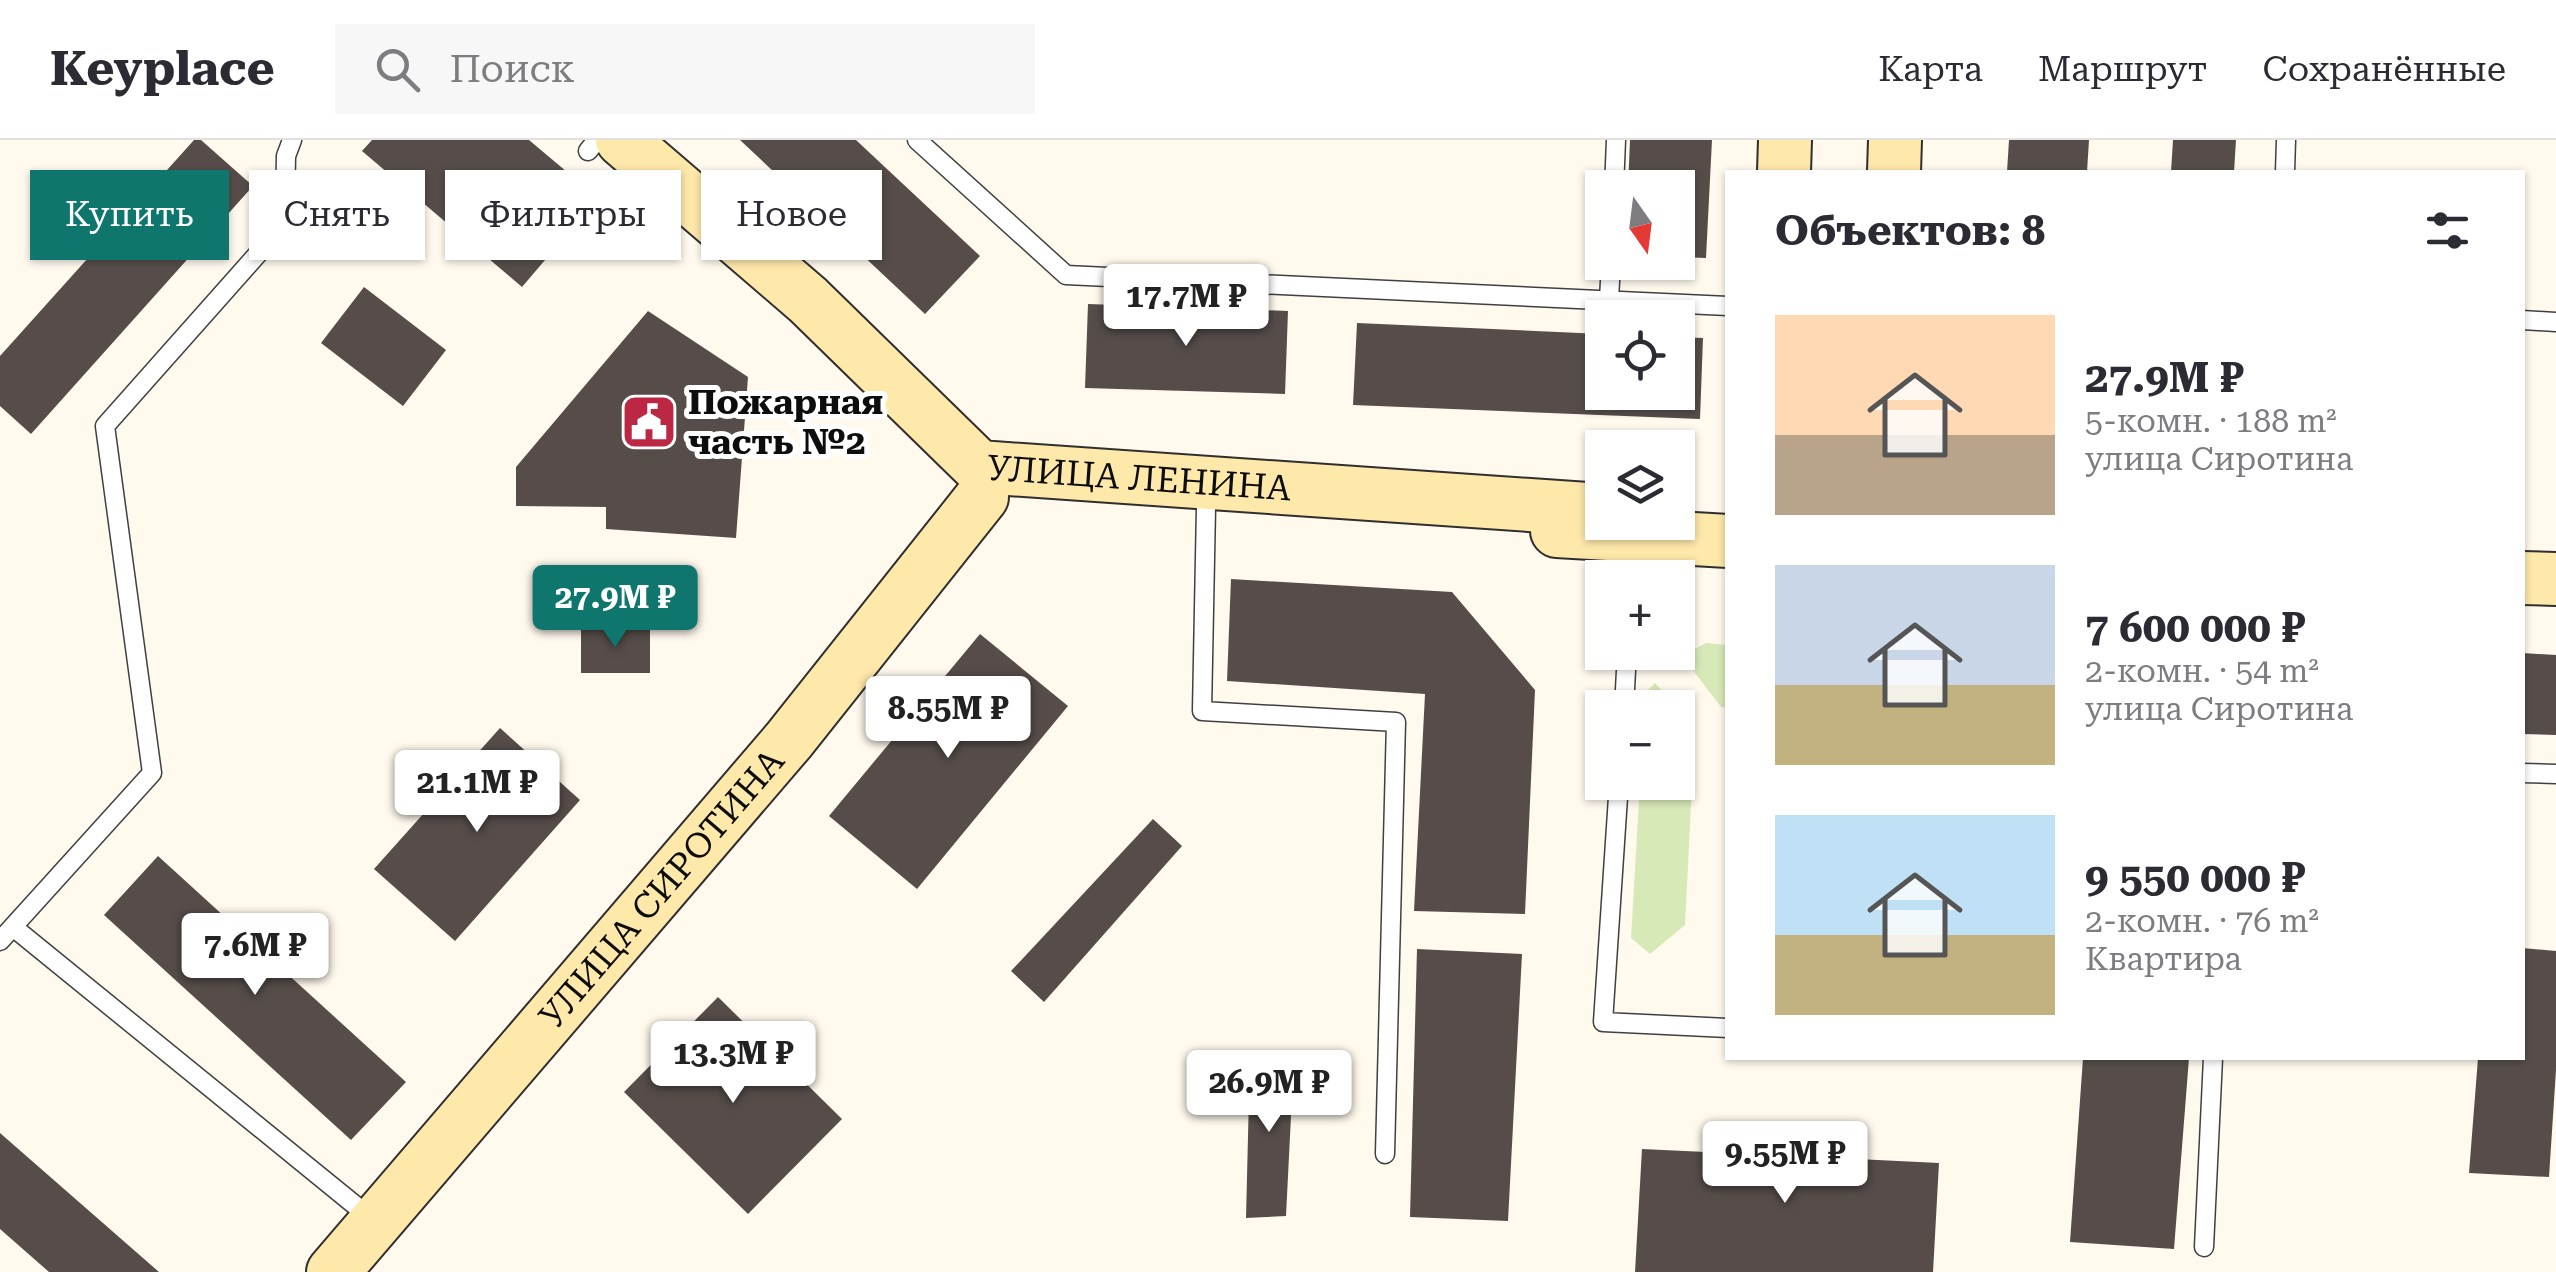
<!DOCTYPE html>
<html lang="ru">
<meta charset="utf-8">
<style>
body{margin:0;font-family:"Roboto Serif",serif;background:#f7f7f7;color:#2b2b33;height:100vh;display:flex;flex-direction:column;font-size:38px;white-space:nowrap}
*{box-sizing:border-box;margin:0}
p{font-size:32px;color:#7c7c81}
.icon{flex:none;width:55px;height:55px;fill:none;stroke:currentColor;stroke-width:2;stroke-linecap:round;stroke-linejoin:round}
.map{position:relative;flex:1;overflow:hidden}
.details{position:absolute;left:1725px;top:30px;width:800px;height:890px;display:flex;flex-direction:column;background:#fff;border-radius:0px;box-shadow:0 2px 8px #0004}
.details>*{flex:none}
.hud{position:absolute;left:30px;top:30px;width:950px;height:90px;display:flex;gap:20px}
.needle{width:65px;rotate:166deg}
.tools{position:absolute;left:1585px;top:30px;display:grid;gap:20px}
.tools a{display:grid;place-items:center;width:110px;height:110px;border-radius:0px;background:#fff;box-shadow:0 2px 8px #0004;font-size:50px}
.price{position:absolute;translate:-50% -85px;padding:0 22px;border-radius:10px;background:#fff;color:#222;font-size:32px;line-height:65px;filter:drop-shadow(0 2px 5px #0008)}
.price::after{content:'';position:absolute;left:50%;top:60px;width:30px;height:22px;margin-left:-15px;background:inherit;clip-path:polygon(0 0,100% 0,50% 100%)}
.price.current{background:#0f766e;color:#fff}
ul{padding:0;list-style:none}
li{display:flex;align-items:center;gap:30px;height:250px;padding:0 50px}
li span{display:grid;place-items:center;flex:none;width:280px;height:200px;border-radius:0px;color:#555}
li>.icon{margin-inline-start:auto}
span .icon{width:120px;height:120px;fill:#fffc;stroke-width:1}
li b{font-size:42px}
h2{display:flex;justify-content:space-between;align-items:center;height:120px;padding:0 50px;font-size:42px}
.pill{padding:0 35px;border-radius:0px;background:#fff;box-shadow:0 2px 8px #0004;font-size:35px;line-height:90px}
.pill.current{background:#0f766e;color:#fff}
header{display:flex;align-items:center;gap:60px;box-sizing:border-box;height:140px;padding:0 50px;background:#fff;border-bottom:2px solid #e1e1e2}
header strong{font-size:48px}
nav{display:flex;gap:55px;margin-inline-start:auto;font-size:35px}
.search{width:700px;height:90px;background:#f7f7f7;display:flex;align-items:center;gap:25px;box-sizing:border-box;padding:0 35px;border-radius:0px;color:#7c7c81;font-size:38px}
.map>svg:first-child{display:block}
.green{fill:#d8e9b8}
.building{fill:#564d4a}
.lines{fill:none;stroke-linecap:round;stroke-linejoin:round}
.lane-casing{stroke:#404040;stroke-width:21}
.secondary-casing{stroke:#2f2f2f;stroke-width:56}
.lane{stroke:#fff;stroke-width:18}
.secondary{stroke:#fee8aa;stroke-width:52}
.labels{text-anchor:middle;stroke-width:10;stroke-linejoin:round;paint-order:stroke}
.poi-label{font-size:35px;font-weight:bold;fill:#0d0d0d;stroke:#fff;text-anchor:start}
.street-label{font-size:35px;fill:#0d0d0d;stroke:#fff}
</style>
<header>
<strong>Keyplace</strong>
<div class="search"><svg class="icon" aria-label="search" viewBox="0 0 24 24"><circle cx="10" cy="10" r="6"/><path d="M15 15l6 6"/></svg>Поиск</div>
<nav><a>Карта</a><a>Маршрут</a><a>Сохранённые</a></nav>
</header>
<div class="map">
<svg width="2556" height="1132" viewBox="0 0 2556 1132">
<rect width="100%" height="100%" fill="#fff9ee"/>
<path class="green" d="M1706,503L1727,505V567H1721L1682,516Z
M1655,543L1695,586L1685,785L1650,814L1631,798L1640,643L1678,642V568L1643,567L1644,554Z"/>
<path class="building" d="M194,0H201L253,46L31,294L0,266V216Z
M372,0H529L598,58L522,147L362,11Z
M740,0H856L980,116L925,174Z
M1630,0H1712L1706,118L1678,117V48H1628Z
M2009,0H2089L2087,32H2007Z
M2173,0H2236L2234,32H2171Z
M364,147L446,210L403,266L321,203Z
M1088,164L1288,171L1285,254L1085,248Z
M648,171L748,237L736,398L606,389V367L516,366V327Z
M1357,183L1602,194V252H1678V197L1703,198L1700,279L1353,265Z
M1231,439L1452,452L1535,550L1525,774L1414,771L1425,554L1227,541Z
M581,488H650V533H581Z
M980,494L1068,566L917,749L829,676Z
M2522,513L2556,515V595L2522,594Z
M500,588L580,660L455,801L374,729Z
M1153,679L1182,706L1044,862L1011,831Z
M158,716L406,942L351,1000L104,775Z
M2522,808L2556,811V930L2549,1037L2469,1033L2478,918H2522Z
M1417,809L1522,814L1508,1081L1410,1077Z
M718,857L842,979L748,1074L624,952Z
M1250,915L1294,916L1286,1076L1246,1078Z
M2083,918H2189L2174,1109L2070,1102Z
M1729,982L1858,989L1857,1019L1939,1023L1933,1132H1635L1642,1009L1727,1013Z
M0,993L159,1132H49L0,1089Z"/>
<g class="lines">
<g class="lane-casing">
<path id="lane" d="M917,0L1066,135L1728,166
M588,11L597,0
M2285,32L2286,0
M1614,48L1616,0
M1609,160L1611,122
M2522,180L2556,182
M1206,367L1202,571L1396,582L1385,1014
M1632,438L1635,398
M1624,568L1627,512
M2522,633L2556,634
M1619,642L1603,882L1728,888
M13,787L372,1079
M0,801L152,633L105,286L271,99L285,70L286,16L292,0
M2204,1107L2213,918"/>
</g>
<g class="secondary-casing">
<g id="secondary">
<path id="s1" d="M622,0L808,160L979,327L1602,370"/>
<path d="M1784,32L1785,0"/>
<path d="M1894,32L1895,0"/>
<path d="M1557,391L1728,401"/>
<path d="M2522,438L2556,439"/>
<path id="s2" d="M333,1132L789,600L982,357"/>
</g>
</g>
<use href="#lane" class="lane"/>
<use href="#secondary" class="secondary"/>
</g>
<defs>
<g id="civic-square" transform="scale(2.875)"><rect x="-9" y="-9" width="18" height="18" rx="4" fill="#bc2743" stroke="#fff"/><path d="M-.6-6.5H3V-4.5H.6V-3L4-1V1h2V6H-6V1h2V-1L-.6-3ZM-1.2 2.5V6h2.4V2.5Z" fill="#fff"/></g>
</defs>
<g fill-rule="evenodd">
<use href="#civic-square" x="649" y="282"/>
</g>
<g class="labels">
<g class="poi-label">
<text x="688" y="274">Пожарная<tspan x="688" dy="40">часть №2</tspan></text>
</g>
<g class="street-label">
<text dy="12" stroke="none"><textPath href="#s1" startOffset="645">УЛИЦА ЛЕНИНА</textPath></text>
<text dy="12" stroke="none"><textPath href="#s2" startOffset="505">УЛИЦА СИРОТИНА</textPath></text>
</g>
</g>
</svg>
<div class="tools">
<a><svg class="needle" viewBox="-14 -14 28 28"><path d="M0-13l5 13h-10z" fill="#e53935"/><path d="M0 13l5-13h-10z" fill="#7c7c81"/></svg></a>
<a><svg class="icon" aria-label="locate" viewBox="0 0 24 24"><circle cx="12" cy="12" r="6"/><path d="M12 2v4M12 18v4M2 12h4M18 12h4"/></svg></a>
<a><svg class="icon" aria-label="layers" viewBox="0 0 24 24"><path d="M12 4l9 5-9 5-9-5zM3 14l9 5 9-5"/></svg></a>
<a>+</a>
<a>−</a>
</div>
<b class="price" style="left:1186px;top:209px">17.7M ₽</b>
<b class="price current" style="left:615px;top:510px">27.9M ₽</b>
<b class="price" style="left:948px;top:621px">8.55M ₽</b>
<b class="price" style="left:477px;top:695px">21.1M ₽</b>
<b class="price" style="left:255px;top:858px">7.6M ₽</b>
<b class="price" style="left:733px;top:966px">13.3M ₽</b>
<b class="price" style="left:1269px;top:995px">26.9M ₽</b>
<b class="price" style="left:1785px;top:1066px">9.55M ₽</b>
<div class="hud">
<a class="pill current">Купить</a>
<a class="pill">Снять</a>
<a class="pill">Фильтры</a>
<a class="pill">Новое</a>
</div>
<section class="details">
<h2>Объектов: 8<svg class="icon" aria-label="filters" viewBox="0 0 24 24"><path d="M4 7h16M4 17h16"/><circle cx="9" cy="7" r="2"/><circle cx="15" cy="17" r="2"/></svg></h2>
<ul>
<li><span style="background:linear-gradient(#ffd9b3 60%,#b9a48a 0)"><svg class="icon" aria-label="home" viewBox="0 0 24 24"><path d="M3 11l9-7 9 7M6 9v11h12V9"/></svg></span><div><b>27.9M ₽</b><p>5-комн. · 188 m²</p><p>улица Сиротина</p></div></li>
<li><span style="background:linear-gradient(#c9d6e8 60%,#c2b280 0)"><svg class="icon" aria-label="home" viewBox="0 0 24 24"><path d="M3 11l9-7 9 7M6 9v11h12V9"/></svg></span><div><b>7 600 000 ₽</b><p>2-комн. · 54 m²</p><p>улица Сиротина</p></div></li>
<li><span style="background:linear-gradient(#bfe0f5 60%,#c2b280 0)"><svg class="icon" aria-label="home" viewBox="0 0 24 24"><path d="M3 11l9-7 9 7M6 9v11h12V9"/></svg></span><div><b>9 550 000 ₽</b><p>2-комн. · 76 m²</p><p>Квартира</p></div></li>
</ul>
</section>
</div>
